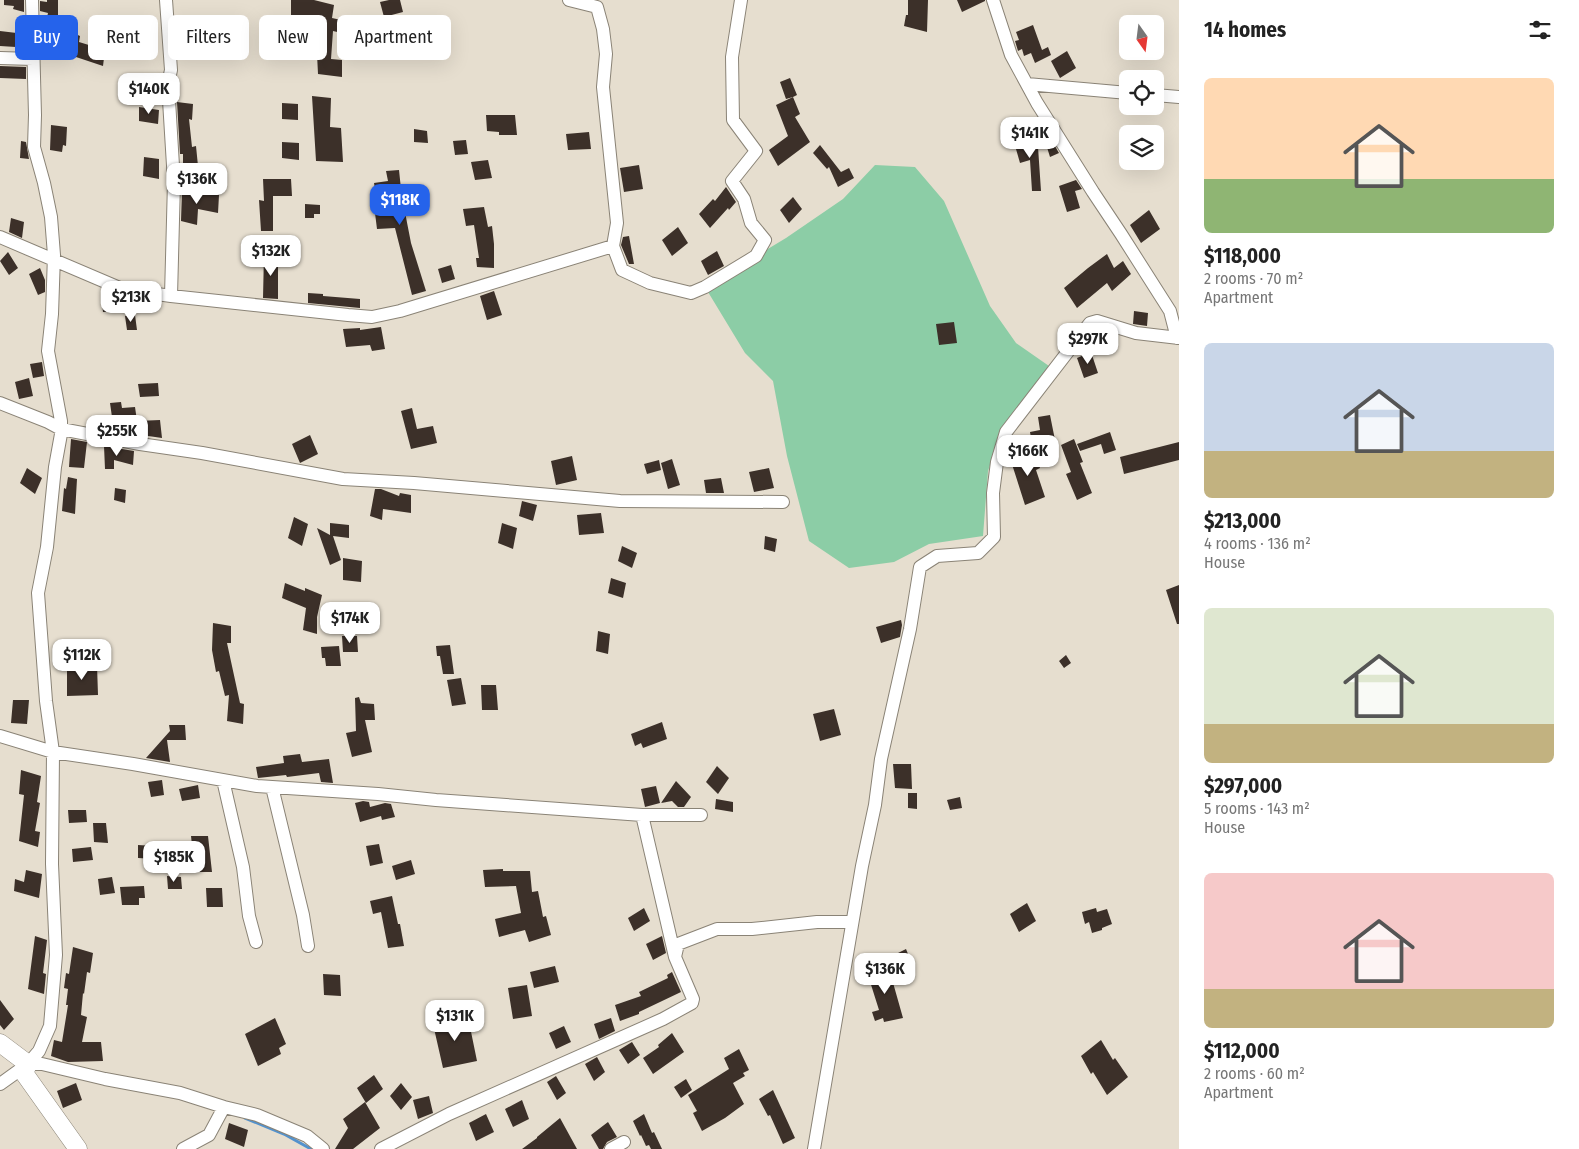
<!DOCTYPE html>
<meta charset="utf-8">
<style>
body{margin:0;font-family:"Fira Sans Condensed",sans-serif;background:#f6f6f6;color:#222;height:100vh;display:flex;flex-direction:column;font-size:19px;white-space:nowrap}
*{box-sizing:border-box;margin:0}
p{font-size:16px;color:#767676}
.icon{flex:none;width:28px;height:28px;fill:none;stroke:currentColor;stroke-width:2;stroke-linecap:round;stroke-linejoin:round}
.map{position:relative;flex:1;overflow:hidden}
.drawer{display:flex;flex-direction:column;background:#fff;width:400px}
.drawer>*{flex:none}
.banner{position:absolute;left:15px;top:15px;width:475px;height:45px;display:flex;gap:10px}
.needle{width:32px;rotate:166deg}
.fabs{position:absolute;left:1119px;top:15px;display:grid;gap:10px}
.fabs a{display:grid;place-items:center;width:45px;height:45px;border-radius:8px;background:#fff;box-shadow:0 5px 20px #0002;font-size:25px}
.price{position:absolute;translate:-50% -42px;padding:0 11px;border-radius:10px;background:#fff;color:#222;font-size:16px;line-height:32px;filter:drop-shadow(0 1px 2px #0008)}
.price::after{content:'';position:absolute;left:50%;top:30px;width:15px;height:11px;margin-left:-8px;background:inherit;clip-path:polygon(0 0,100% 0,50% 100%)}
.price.selected{background:#2563eb;color:#fff}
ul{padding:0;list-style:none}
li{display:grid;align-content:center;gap:10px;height:265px;padding:0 25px}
li span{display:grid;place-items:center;height:155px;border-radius:8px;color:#555}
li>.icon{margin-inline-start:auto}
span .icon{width:90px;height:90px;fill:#fffc;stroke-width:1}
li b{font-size:21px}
h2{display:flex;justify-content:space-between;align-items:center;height:60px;padding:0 25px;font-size:21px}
.pill{padding:0 18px;border-radius:8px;background:#fff;box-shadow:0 5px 20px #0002;font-size:18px;line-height:45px}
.pill.selected{background:#2563eb;color:#fff}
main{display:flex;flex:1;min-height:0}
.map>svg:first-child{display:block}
.green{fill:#8ccda6}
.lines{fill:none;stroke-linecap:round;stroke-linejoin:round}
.stream{stroke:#5392cd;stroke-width:3}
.building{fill:#3c3029}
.street-casing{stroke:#8a8376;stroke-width:14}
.secondary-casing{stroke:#8a8376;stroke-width:19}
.street{stroke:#fff;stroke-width:12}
.secondary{stroke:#fff;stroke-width:18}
</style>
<main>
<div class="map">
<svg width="1179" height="1149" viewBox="0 0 1179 1149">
<rect width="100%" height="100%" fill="#e6decf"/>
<path class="green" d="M875,165L915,167L944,201L990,306L1016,343L1049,366L1003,426L988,471L983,536L929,544L894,562L849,568L809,541L787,456L773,381L745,353L705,287L786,238L843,199Z"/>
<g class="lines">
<path class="stream" d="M245,1118L284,1134L311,1149"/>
</g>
<path class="building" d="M4,0H24V12L13,9L14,6L4,5Z
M47,0H58V26L80,36L79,42L105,50L103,66L64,53L67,44L43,34L48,13L40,11V1L47,2Z
M291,0H314L334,5L332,18L364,25L363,38L333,31L331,59L342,60V77L318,74L317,54L319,20L291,17Z
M389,0H400L403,12L384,17L380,2Z
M908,0H928L927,32L904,26L906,15H908Z
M957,0H985V1L962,12Z
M1033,25L1042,50L1048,47L1051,55L1035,63L1031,53L1024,56L1022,49L1018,51L1015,41L1019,40L1016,32Z
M136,30L151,35L149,53L134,49Z
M0,31L25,34V51L16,50V47L0,46Z
M182,43L191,44V56L182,55Z
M1067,51L1076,68L1060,78L1051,61Z
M0,66L26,67V79L0,78Z
M790,78L797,95L793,97L800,114L795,117L810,142L778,166L769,150L788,136L776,105L793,97L786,99L780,82Z
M312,96L331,98L330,127L341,128L343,162L316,161Z
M177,102L193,104L192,120L189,119L192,147L196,146L198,166L183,164V154H180Z
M282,103L298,104V120L282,119Z
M139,107L159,110L158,124L139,121Z
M486,115H515L517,135H499V132L487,131Z
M51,125L67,127L66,146L63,145L62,152L50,150Z
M414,129L427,131L428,143L414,142Z
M589,132L591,149L568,150L566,134Z
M1032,135L1036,148L1038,147L1041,191H1032L1030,160L1020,163L1014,142Z
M466,140L468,154L455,155L453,141Z
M21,141L26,142L29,159L20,158Z
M1052,141L1059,153L1050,157L1046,144Z
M282,142L299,143V160L282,158Z
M820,145L841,172L849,168L854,178L838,187L829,167L827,169L813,153Z
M144,157L159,159V179L143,176Z
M488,160L492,178L475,180L471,162Z
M639,165L643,189L624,192L620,168Z
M399,170L401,189L414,187L416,200L403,202L411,243L426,291L412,295L395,228L377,229L375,213L393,212L389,192L376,194L374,183L388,181L386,171Z
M263,179H291L292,196H273V231H261L259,200L264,201Z
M1076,180L1082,189L1075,191L1080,208L1067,212L1059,186Z
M726,187L736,202L729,210L728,208L710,228L699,214L713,199L715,201Z
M182,190L201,193V191L219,195L218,213L198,209L197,225L181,221Z
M793,197L802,209L789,223L780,210Z
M305,204L320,205V214H314V218H305Z
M484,207L488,227L492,226L494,244V268L477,267L476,258H479L474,225L466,226L463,209Z
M1149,210L1160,229L1141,243L1130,225Z
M11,218L24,222L22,238L9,232Z
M678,227L688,243L672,256L662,240Z
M629,236L634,264H629L621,245L623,237Z
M717,251L724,266L708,275L701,261Z
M8,252L18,268L9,275L0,261Z
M264,254L278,256V299L263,298Z
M1107,254L1114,268L1123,261L1131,274L1112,291L1107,283L1077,308L1064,288L1088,268Z
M451,265L455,279L442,283L438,269Z
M40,268L45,280V292L38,295L29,274Z
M494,291L502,315L487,320L480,296Z
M308,293L323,294V296L360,299V308L308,303Z
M121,300L122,311L103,312L102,301Z
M1134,311L1148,313L1147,326L1133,324Z
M135,315L137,330H127L125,316Z
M954,322L957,343L939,345L936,324Z
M381,327L385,349L372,351L370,345L346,347L343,329L360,328V330Z
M1091,352L1098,373L1084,378L1077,358Z
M42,362L44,376L33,378L30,364Z
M29,378L33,396L19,399L15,382Z
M158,383L159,396L140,397L138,384Z
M121,402L122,408L135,407L137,421L160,420L162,438L114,431L110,403Z
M412,408L417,429L433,426L437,443L411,449L401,411Z
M1050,415L1055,440L1032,444L1030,432L1040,430L1038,417Z
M1110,432L1116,450L1104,454L1101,444L1080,451L1077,444Z
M310,435L318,454L300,463L292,444Z
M71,439L87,442L84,468L69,467Z
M1074,439L1083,462L1080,463L1092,493L1077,500L1066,474L1071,472L1061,445Z
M1179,442V460L1124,474L1120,457Z
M104,446L134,451L133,465L114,460V469H105Z
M1034,450L1040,468L1036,470L1045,497L1025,505L1010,458Z
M572,456L577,480L556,485L551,461Z
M672,459L680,485L668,489L661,463Z
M659,460L661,470L647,474L644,464Z
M27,468L42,478L35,494L20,483Z
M769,468L774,488L754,492L749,472Z
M68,477L77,479L75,514L62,511L64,488L66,489Z
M721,478L724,493H706L704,480Z
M115,488L126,490L125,503L114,500Z
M375,489H381L399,496L400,493L411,495V513L383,509L382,520L370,516Z
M522,501L537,505L533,521L519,516Z
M601,513L604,533L579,535L577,515Z
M294,517L308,524L302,546L288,538Z
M330,523L349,525V538L333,536L341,560L330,565L317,528L330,535Z
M502,523L517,528L513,549L498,543Z
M765,536L777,539L775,552L764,549Z
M622,546L637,553L632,568L618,561Z
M343,558L362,561L361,582L343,580Z
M611,578L626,583L623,598L608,593Z
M285,583L305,591V588L322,595L317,617V634L303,630L306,608L282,598Z
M1179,585V624H1177L1166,590Z
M901,620L902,625L900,637L881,643L876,627Z
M213,623L231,626V643H227L240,703L244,704L243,724L227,721L229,695L225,696L219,671L216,672L212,650Z
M598,631L610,634L608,654L596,651Z
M342,636H357L358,652H343Z
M450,645L454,674H443L440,656H437L436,646Z
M339,646L341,666H326L325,658H322L321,647Z
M1066,655L1071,663L1064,668L1059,661Z
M97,665L98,695L67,696V667Z
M461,678L466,704L452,706L447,680Z
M481,685H496L498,710H482Z
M359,697L361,703L374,704L375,720H365L372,752L352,757L346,733L356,731L355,698Z
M13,700H29L27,724L11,723Z
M834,709L841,735L820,741L813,714Z
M662,722L667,739L643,748L641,743L635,746L631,734Z
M169,725H185L186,740H167L170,762L146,758L170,731Z
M300,754L302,762L329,759L333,783L321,782L319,773L287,777L286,775L258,778L256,767L284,763L283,756Z
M893,764H911L912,789L895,788Z
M717,766L729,778L718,794L706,782Z
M21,770L41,776L37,802L40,803L35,831L40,832L38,847L19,841L24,795L19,794Z
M162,780L164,795L151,797L148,782Z
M676,781L691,797L684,807H678L672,801L661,803Z
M198,785L200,798L182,801L179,789Z
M656,786L660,803L645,807L641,789Z
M908,793H917V809L908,808Z
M960,797L962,808L950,810L947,800Z
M716,799L733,802V812L715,809Z
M363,801L369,802L370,807L385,803L391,804L395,817L382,820L381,816L360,822L355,803Z
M68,810H86L87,822L69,823Z
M93,823H106L108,843L94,842Z
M191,836H208L212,872H195Z
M379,844L383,863L370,866L366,846Z
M138,845L154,846L155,859L138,858Z
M91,847L93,860L73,862L72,849Z
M411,860L415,874L396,880L392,866Z
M503,869V871H530L532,892L538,891L543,917L546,916L551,935L529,942L525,930L499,937L495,919L521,913L516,886L485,887L483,870Z
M26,870L42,874L39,898L14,891L15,879L24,882Z
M167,876L181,877L182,889H168Z
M112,877L115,893L100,895L98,879Z
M144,886L145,898H139V905H122L120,887Z
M206,888H222L223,907H207Z
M392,896L398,924H400L404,946L388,948L381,912L373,914L370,901Z
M1027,903L1036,921L1019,932L1010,914Z
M644,908L650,921L634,931L628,918Z
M1096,908L1097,912L1107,909L1112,924L1102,928V930L1092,933L1089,922L1085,924L1082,912Z
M35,936L47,940L43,973L46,974L44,994L28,989Z
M662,936L666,953L653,960L646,944Z
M73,947L93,953L90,973L87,972L84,994L83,993L81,1015L87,1017L82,1042H101L103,1061L68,1062L51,1056L54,1040L62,1042L68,1005H66L68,989L64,988L66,973L69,974Z
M906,949L910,959L900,964L896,954Z
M888,965L903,1018L884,1022L883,1018L875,1021L872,1012L879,1010L867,972Z
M555,966L559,982L534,988L530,972Z
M672,972L681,992L639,1012V1014L620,1021L615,1005L641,996L639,992L668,978L667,975Z
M323,974L340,975L341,996L324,995Z
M527,985L532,1016L513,1019L508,988Z
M0,1000L14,1019L4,1030L0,1025Z
M468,1017L477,1061L443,1068L433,1024Z
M275,1018L286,1044L279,1048L281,1054L258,1066L245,1034Z
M611,1018L615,1031L599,1039L594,1024Z
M564,1026L571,1042L556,1049L549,1033Z
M672,1033L684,1052L653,1074L643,1058L659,1047L658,1045Z
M1101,1040L1113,1060L1115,1058L1128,1077L1107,1095L1093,1072L1091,1074L1081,1056Z
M632,1042L640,1055L628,1064L619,1050Z
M739,1049L749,1070L743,1073L745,1076L733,1083L744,1104L725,1118L702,1131L693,1113L697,1111L688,1095L729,1069L724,1058Z
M597,1057L605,1072L594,1081L585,1064Z
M374,1075L383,1089L366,1103L357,1088Z
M556,1076L566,1093L557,1100L547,1082Z
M686,1079L692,1090L681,1098L674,1087Z
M76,1083L82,1100L63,1108L57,1091Z
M401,1083L412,1097L401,1110L390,1096Z
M773,1090L795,1138L783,1144L770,1115L768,1116L759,1099Z
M429,1096L433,1113L418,1119L413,1100Z
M522,1100L529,1119L513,1127L505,1109Z
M365,1102L380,1128L353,1149H335L348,1128L343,1119Z
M486,1114L494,1132L476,1141L469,1123Z
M644,1114L652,1133L654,1132L662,1149H651L649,1145L646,1146L641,1135L640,1136L633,1121Z
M560,1118L577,1149H522L537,1138V1137Z
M608,1122L617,1137L607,1142L603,1149H599L591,1135Z
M229,1123L248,1130L244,1147L225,1139Z"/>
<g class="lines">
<g class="street-casing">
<path id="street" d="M166,0L171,70L168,84L174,182L171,296
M569,0L597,7L603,29L606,54L603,87L617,223L613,246L622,270L650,283L691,293L705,287L756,256L765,240L751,223L744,199L732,181L756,151L733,120L732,57L741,0
M993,0L1011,55L1037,103L1093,192L1121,234L1170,311L1177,338
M0,58L33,59
M1027,84L1128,93
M1155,95L1179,97
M0,237L122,289L171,296L348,315L372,317L400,311L613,246
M0,403L48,422L61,429L140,444L202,453L343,479L414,483L620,501L783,502
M0,736L53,752L133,764L257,786L378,794L436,800L642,815H701
M223,780L243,867L249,916L256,942
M272,787L303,915L308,946
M675,957L678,944L717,929H752L817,922H852
M28,1064H42L105,1079L180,1093L224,1107L257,1115L307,1136L323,1149
M0,1084L28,1064L39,1051L50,1026L56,955L52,864L53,752L46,701L38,593L47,547L55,467L61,434V421L48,351L52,314L54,255L51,217L44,183L34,147L35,115L32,0
M183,1149L209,1135L224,1107
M381,1149L449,1114L663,1019L692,1003L693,999L675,957L642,815
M611,1149L624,1142
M814,1149L862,866L875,805L881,759L910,629L920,567L937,556L978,553L994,537L993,493L997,462L1006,432L1090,323L1097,321L1136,333L1179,338"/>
</g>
<g class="secondary-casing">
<path id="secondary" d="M0,1043L28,1064L24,1073L78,1149"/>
</g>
<use href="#street" class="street"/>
<use href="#secondary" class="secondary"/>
</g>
</svg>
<div class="fabs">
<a><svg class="needle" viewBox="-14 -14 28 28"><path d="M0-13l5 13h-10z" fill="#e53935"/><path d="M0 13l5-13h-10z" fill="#767676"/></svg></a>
<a><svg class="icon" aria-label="locate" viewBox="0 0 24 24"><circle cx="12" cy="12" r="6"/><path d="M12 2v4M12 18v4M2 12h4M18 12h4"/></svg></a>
<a><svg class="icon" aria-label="layers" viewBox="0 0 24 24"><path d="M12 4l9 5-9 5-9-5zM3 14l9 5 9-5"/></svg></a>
</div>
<b class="price" style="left:149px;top:115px">$140K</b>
<b class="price" style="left:1030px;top:159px">$141K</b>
<b class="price" style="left:197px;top:205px">$136K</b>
<b class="price selected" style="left:400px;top:226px">$118K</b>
<b class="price" style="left:271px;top:277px">$132K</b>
<b class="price" style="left:131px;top:323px">$213K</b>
<b class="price" style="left:1088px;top:365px">$297K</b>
<b class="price" style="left:117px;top:457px">$255K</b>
<b class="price" style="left:1028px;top:477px">$166K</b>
<b class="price" style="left:350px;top:644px">$174K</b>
<b class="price" style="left:82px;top:681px">$112K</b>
<b class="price" style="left:174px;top:883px">$185K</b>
<b class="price" style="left:885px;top:995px">$136K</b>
<b class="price" style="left:455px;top:1042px">$131K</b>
<div class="banner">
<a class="pill selected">Buy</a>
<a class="pill">Rent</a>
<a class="pill">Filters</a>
<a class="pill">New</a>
<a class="pill">Apartment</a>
</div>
</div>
<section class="drawer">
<h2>14 homes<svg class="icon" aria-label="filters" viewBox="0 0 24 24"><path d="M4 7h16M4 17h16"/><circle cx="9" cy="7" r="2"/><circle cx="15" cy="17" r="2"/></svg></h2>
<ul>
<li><span style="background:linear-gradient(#ffd9b3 65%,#8fb573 0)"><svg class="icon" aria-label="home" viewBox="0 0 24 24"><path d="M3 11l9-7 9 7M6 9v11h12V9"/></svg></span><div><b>$118,000</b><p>2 rooms · 70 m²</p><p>Apartment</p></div></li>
<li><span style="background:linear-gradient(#c9d6e8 70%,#c2b280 0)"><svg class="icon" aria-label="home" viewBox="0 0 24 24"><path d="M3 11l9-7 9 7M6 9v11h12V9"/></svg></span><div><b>$213,000</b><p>4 rooms · 136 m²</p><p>House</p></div></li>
<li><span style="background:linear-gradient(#dfe7d0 75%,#c2b280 0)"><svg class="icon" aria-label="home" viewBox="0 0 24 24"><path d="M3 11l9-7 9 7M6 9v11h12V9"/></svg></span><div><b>$297,000</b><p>5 rooms · 143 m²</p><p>House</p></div></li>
<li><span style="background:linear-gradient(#f6c9c9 75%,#c2b280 0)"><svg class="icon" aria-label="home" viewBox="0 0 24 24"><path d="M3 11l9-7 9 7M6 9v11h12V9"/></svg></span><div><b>$112,000</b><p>2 rooms · 60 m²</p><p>Apartment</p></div></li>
</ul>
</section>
</main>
